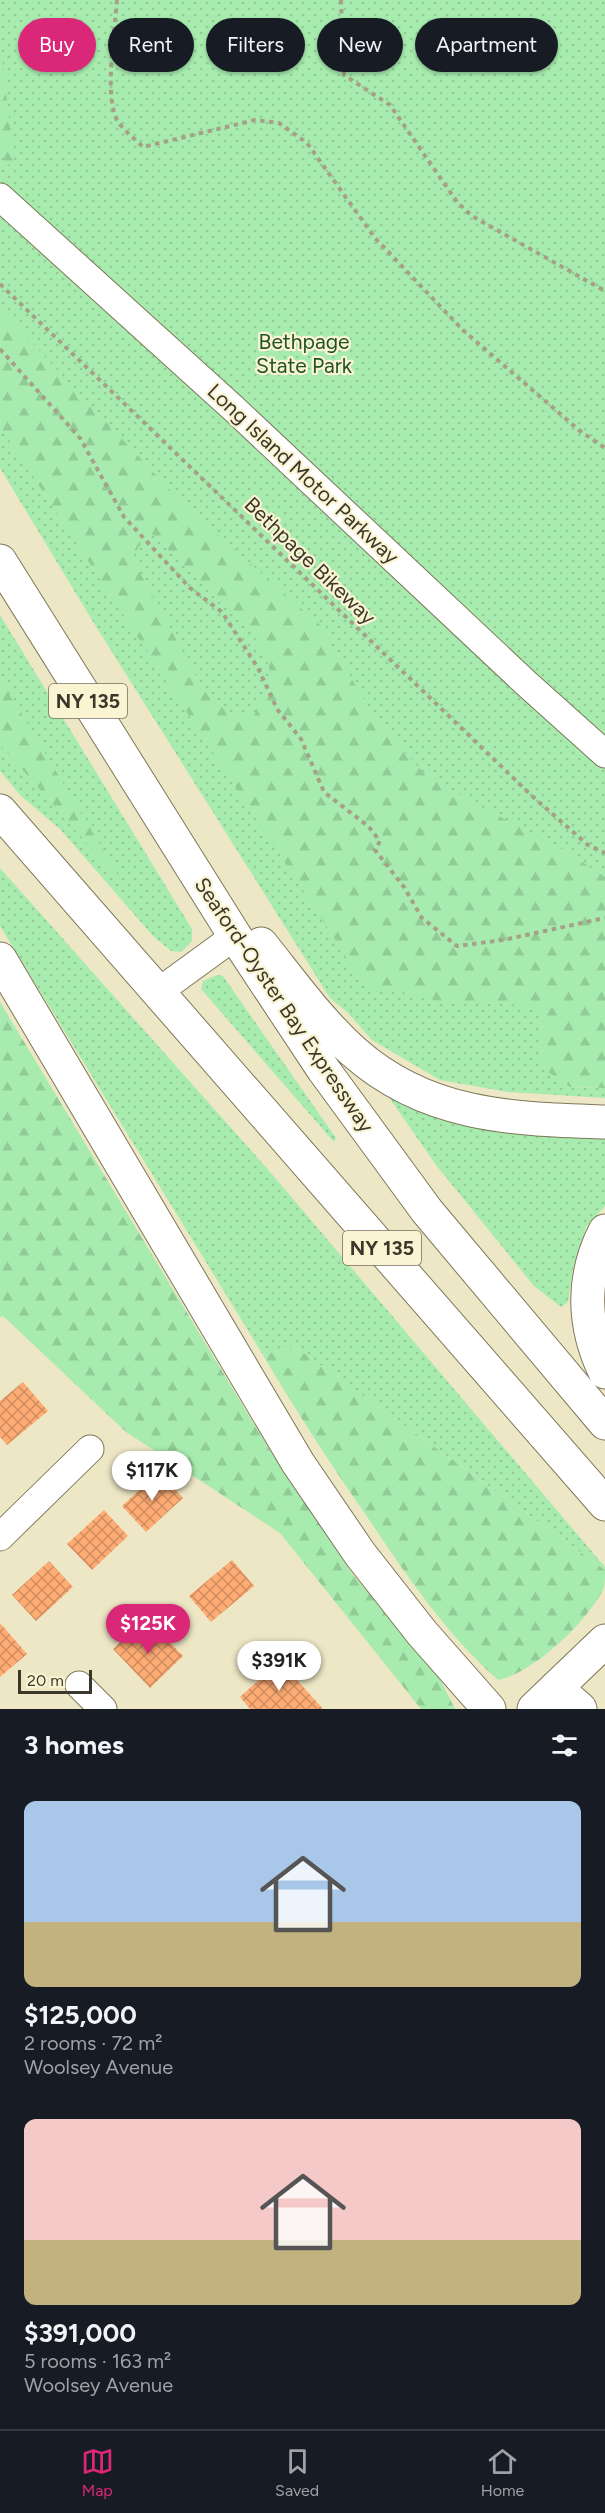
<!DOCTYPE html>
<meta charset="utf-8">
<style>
body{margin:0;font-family:Figtree,sans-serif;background:#20242c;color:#f1f3f6;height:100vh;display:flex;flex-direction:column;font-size:22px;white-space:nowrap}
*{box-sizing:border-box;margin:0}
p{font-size:20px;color:#9ea1a6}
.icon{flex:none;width:33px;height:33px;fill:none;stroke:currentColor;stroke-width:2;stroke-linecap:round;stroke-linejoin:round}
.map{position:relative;height:1709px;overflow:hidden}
.drawer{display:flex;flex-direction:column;background:#171b24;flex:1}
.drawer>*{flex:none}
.banner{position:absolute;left:18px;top:18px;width:570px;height:54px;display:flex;gap:12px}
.scale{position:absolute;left:18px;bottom:15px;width:74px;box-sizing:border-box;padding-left:6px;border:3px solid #3b382b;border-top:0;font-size:16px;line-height:21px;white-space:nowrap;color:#3b382b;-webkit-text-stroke:4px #fbf4d3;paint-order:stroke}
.price{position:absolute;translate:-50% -51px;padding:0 14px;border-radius:21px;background:#fff;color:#222;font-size:20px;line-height:39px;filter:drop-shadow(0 2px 3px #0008)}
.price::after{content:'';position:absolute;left:50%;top:36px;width:18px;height:14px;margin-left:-9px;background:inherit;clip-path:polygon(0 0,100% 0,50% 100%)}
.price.selected{background:#db2777;color:#fff}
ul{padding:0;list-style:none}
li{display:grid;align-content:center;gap:12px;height:318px;padding:0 24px}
li span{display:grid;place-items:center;height:186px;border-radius:12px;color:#555}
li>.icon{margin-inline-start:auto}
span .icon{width:108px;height:108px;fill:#fffc;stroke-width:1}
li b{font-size:26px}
h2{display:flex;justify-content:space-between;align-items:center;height:72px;padding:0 24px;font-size:26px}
.pill{padding:0 21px;border-radius:27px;background:#171b24;box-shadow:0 2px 4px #0004;font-size:21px;line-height:54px}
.pill.selected{background:#db2777;color:#fff}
.tabs{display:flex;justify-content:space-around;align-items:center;height:84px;border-top:2px solid #363941;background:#171b24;font-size:16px;color:#9ea1a6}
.tabs a{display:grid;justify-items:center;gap:3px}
.tabs .selected{color:#db2777}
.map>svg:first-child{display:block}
.grass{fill:url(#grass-dots)}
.forest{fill:url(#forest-firs);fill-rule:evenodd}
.building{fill:url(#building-cross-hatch)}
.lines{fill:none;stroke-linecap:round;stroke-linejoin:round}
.minor-casing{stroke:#7e7759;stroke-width:29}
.major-casing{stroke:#7e7759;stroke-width:35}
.highway-casing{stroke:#7e7759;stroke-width:35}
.path{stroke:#a5a087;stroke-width:4;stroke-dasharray:4.5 4.5;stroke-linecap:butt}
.minor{stroke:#fff;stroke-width:27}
.major{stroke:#fff;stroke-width:33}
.highway{stroke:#fff;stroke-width:33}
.labels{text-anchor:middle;stroke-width:4.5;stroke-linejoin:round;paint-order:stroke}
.shield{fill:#fbf4d3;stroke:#75705d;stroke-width:1.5}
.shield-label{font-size:20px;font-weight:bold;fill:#3b382b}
.park-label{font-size:21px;fill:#1e5327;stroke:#fbf4d3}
.street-label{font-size:21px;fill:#3b382b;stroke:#fbf4d3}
</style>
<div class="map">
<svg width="605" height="1709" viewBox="0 0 605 1709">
<defs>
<pattern id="grass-dots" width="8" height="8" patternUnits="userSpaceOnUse" patternTransform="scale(1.5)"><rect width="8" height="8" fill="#a7ecae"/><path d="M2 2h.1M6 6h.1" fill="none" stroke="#91cb96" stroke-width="1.8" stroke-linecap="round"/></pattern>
<pattern id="forest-firs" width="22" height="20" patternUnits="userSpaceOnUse" patternTransform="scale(1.5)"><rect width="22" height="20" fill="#a7ecae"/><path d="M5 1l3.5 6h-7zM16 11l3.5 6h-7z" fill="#91cb96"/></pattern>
<pattern id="building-cross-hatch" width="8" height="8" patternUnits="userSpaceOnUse" patternTransform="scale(1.5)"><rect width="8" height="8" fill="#feac74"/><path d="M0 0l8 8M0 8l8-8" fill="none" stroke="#cf8d5f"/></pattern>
</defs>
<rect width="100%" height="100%" fill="#eee7c6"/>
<path class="grass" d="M0,0H605V1046L570,1087L605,1088V1098L508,1092L440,1080L372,1040L347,1012L330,998L95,625L0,468Z
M0,615L192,929V941L181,952L171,951L153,936L60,829L21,796L0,771Z
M0,868L271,1173L605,1567V1570L294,1346L263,1355L0,926Z
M217,975L223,976L336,1138L334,1142L201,989L203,981Z
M386,1093L489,1131L605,1138V1206L586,1227L573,1268L568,1302L561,1307L534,1286L436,1165Z"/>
<path class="forest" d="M0,38L15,171L0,155Z
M0,309L184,505L319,624L376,720L421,770L466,799L567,852L605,877V1088L570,1087L541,1067V1012L511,1004H456L366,987L0,426ZM149,531L250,631L264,651L271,674L254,716L226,711L197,678L132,558Z
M0,678L126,888L0,744Z
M0,1002L269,1449L351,1572L438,1675L455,1709H421L280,1533L126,1432L3,1316L0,1317Z
M294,1346L605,1570C605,1576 605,1583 604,1588C588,1621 534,1673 498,1680C448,1636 409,1579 372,1524C334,1469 297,1413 263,1355Z"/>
<path class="building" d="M23,1382L48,1411L7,1445L0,1437V1401Z
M159,1472L183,1498L146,1532L122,1506Z
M104,1510L128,1536L92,1570L67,1544Z
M232,1560L254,1586L211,1622L189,1596Z
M49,1561L73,1587L36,1621L12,1595Z
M0,1623L27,1654L0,1677Z
M138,1625L152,1640L160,1632L183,1656L150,1688L113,1649Z
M280,1661L323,1709H250L240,1697Z"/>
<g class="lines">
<g class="minor-casing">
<path id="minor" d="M0,197L233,408L527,684L605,754
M158,992L235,936
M0,1537L90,1449
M79,1685L103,1709"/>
</g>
<g class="major-casing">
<path id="major" d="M534,1709L605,1641"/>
</g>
<g class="highway-casing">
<path id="highway" d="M0,561L235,936L323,1069L427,1211L605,1423
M0,811L605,1504
M261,944C291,981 319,1021 354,1052C427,1117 513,1119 605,1122
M0,959L298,1463L360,1554L422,1633L489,1709
M605,1231C581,1278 583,1326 605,1372
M556,1688L580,1709"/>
</g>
<path class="path" d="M117,0C115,28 104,96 117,120C123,130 135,139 143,147L255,120L279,123L307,143L375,238L464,331L580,431L605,448
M341,0L344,75L390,105L457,202L472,216L605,291
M0,284L532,796L588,845L605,853
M0,349L80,438L124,517L190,588L222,612L258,668L277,709L301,739L324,792L368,826L380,841L375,850L404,887L422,918L457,946L503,940L605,918"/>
<use href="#minor" class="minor"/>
<use href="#major" class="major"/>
<use href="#highway" class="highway"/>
</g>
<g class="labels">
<g class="shield">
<rect x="49" y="684" width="78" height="34" rx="4.5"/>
<rect x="343" y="1231" width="78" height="34" rx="4.5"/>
</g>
<g class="shield-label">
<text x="88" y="708">NY 135</text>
<text x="382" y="1255">NY 135</text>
</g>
<g class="park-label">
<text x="304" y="349">Bethpage<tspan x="304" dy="24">State Park</tspan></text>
</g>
<g class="street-label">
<text transform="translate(303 474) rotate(43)" y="7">Long Island Motor Parkway</text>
<text transform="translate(310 561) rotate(44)" y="7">Bethpage Bikeway</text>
<text transform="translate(284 1005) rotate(56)" y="7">Seaford-Oyster Bay Expressway</text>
</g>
</g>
</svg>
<div class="scale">20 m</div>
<b class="price" style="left:152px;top:1502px">$117K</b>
<b class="price selected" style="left:148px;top:1655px">$125K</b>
<b class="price" style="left:279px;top:1692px">$391K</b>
<div class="banner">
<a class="pill selected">Buy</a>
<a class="pill">Rent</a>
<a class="pill">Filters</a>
<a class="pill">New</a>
<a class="pill">Apartment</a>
</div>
</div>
<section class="drawer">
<h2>3 homes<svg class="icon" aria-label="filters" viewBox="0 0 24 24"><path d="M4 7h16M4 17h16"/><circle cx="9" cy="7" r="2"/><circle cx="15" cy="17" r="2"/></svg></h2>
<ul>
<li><span style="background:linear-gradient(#a9c7e8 65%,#c2b280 0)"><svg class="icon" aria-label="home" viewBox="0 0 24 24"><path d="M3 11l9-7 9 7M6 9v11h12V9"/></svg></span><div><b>$125,000</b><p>2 rooms · 72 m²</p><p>Woolsey Avenue</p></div></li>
<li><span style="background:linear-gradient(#f6c9c9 65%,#c2b280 0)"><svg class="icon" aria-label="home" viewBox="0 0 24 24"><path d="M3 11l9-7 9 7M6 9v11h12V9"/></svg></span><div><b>$391,000</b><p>5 rooms · 163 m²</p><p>Woolsey Avenue</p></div></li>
</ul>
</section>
<nav class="tabs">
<a class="selected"><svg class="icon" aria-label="map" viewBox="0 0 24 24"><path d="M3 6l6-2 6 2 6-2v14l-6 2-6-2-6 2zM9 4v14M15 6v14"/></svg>Map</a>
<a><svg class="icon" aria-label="saved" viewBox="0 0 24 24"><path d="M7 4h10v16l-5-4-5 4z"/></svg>Saved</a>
<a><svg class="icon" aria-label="home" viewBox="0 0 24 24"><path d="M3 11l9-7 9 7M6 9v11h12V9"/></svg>Home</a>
</nav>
